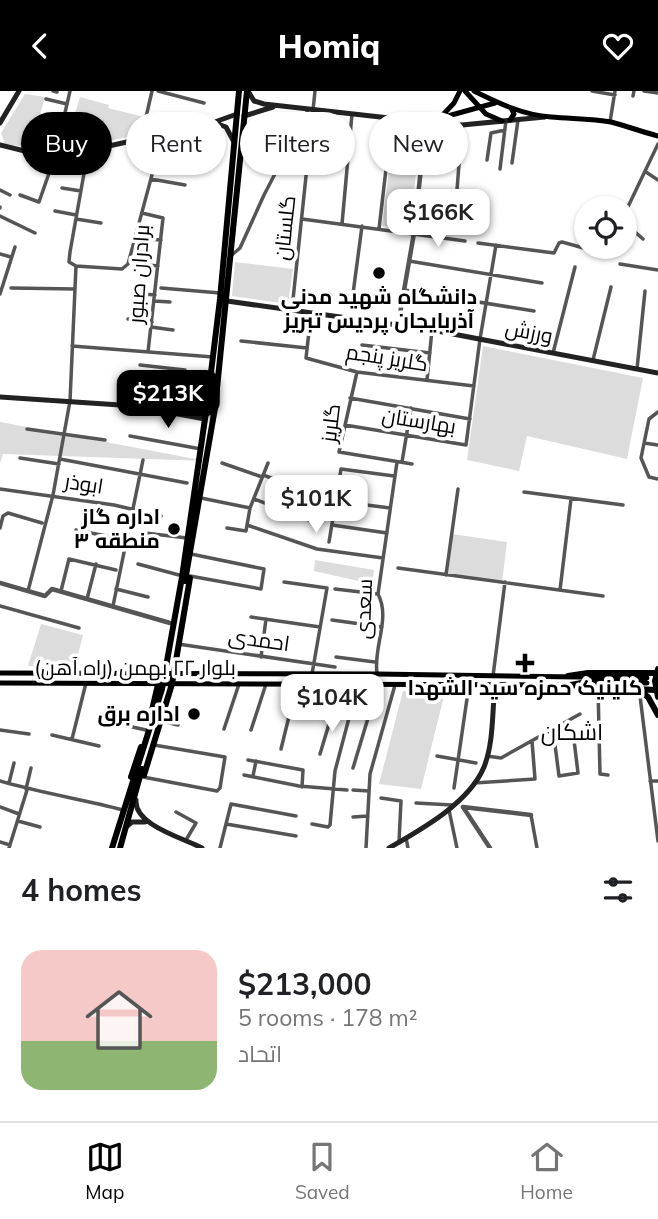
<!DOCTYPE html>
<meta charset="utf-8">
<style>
body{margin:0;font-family:Mulish,Cairo,sans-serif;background:#f6f6f6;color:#202124;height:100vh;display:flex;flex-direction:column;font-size:26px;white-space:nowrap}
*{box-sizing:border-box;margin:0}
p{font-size:23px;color:#757577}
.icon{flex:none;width:38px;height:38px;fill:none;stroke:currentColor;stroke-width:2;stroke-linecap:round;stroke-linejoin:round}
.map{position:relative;height:757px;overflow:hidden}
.details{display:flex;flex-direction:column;background:#fff;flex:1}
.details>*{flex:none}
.guide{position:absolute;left:21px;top:21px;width:616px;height:63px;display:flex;gap:14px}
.controls{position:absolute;left:574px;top:105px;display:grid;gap:14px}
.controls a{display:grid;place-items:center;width:63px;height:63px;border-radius:50%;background:#fff;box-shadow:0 2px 5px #0004;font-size:35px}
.price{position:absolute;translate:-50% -60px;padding:0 16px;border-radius:14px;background:#fff;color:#222;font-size:23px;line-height:46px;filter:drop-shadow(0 2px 4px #0008)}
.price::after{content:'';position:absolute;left:50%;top:42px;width:21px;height:16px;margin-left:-10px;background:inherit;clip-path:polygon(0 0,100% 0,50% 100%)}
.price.current{background:#000;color:#fff}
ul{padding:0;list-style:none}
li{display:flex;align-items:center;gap:21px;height:175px;padding:0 21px}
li+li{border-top:2px solid #e0e0e0}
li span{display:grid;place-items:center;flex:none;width:196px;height:140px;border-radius:21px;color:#555}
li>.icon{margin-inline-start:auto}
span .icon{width:84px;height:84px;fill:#fffc;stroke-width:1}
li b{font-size:30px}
h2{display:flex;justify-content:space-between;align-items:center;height:84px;padding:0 21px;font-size:30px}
.tag{padding:0 24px;border-radius:32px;background:#fff;box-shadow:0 2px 5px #0004;font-size:24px;line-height:63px}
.tag.current{background:#000;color:#fff}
header{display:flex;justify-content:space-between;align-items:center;height:91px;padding:0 21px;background:#000;color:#fff;font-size:32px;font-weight:800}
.menu{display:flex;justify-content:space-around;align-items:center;height:98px;border-top:2px solid #e0e0e0;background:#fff;font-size:19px;color:#757577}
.menu a{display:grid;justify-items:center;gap:4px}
.menu .current{color:#000}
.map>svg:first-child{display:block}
.green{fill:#dcdcdc}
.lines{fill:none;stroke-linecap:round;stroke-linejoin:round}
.minor{stroke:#555;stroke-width:3.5}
.tertiary{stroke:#555;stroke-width:4.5}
.secondary{stroke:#222;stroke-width:5}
.primary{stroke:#000;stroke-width:5}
.trunk{stroke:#000;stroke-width:6}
.poi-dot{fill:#000;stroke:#fff;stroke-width:2.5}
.labels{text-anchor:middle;stroke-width:7;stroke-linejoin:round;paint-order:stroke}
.street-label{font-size:21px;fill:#000;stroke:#fff}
.poi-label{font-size:21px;font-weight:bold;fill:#000;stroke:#fff}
.neighbourhood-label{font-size:23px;fill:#000;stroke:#fff}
</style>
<header><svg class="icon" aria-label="back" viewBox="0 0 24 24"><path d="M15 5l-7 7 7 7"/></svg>Homiq<svg class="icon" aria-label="heart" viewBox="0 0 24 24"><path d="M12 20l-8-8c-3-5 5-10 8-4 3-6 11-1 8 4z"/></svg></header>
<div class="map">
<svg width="658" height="757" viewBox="0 0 658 757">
<rect width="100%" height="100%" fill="#fff"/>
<path class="green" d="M25,3L45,6L35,42L58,47L56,60L5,53L1,42Z
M80,6L109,14L108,17L144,26L141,43L77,57L65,56Z
M395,33L421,35L410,138L382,135Z
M235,171L293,178L288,213L232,205Z
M483,255L643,287L627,368L527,345L519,380L467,369Z
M0,331L206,370L3,363L0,372Z
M452,443L507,451L502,491L448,484Z
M315,469L374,479L372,493L314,480Z
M41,533L83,544L75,576L28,575Z
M403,600L445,601L421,698L379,693Z"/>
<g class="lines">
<path class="minor" d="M53,0L57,1
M158,0L204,12
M592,0L615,4
M644,0L658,2
M633,5L634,0
M46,8L67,13
M41,30L63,34
M610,31L615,0
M141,48L152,0
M190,60L217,66
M168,62L188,66L192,37
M487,69L491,42L505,39
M512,72L518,29
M500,78L506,29
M646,81L658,89
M151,88L185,94
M62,97L81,100
M0,99L10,104
M20,104L39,111L55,65L70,0
M0,116V117
M55,120L76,124
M142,122L163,127L148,261
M625,122L658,53
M0,125L35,142
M455,125L462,34
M76,128L101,132
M302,128L465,150
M625,132L643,148
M342,133L352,23
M379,138L392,27
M135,147L161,149
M478,152L554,162L559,152L562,151L598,161L602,156
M0,163L11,166
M233,163L240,157L264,104L308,19
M409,170L542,192
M137,173L158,175
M620,173L658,179
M76,175L122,178L128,173L163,43
M76,175L69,171L70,161L88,60
M11,197L75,198
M161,197L220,202
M404,199L534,220
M133,202L155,204
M0,203L15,156
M154,210L170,211
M292,218L315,0
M351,218L362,135
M311,223L306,267L357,281L474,295
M128,228L152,231
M151,236L173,239
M241,250L307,257
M362,254L430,262
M72,255L213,266
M553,262L575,176
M593,269L611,196
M140,274L185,279V287
M637,278L645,200
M357,281L339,361L412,373
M140,286L182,291L185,287L210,289
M427,289L432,239
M154,296L182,300L189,296L209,298
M350,307L470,328
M658,321L649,328L641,367L649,386L658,388
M345,334L466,354L480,248L496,154
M27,338L105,349
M130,345L201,358
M644,352L658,354
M20,367L59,373
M60,368L187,392
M402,371L411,317
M222,372L262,386
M263,384L336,410L390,417
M0,398L114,414L161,425
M524,401L623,414
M201,407L250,417
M254,408L312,430
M247,434L317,458L383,467
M332,434L387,442
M0,437L3,425L8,422L42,432
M227,437L246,440L250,417L268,372
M76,439L126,449
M145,442L187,447
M329,451L341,378L394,385
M138,473L179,484
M398,477L603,505
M446,484L458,398
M190,485L261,498L264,478L191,463
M284,491L327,497L312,583
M116,498L148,506
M335,498L378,503
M560,499L571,408
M28,500L53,404L70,310L76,175
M61,500L69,468L116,479
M87,508L96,473
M0,515L79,537
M113,515L143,369
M251,526L320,536
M332,529L382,536
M178,553L335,576
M261,566L266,528
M336,566L375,571
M377,582C373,556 391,528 378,503L397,371
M493,585L505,491
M598,596L600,683L608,684
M640,605L658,750
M161,630L178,634
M119,633L146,639
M224,638L239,593
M553,638L559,685L578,682L574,649
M0,639L29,643
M251,639L266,593
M52,644L99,655
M72,648L86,592
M281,658L297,593
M320,663L341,593
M437,665L476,672
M487,665L501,667L580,623
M248,669L303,679L302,696
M353,677L378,594
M244,684L299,695L347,699
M253,685L256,670
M143,686L217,700L220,697L225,666L154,654
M0,690C40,702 82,708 123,719
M650,690H658
M9,692L14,672
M474,692L535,688L532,650
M454,697L469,594
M26,698L31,677
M353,699L369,700
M381,707L401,710L399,751
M416,712L452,714
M0,716L19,723
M449,719L457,757
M176,721L196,732L186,749
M531,724L537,757
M353,726L368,725
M18,730L40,736
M226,733L231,713L296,725
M312,733L328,736L330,734L335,680L358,593
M406,747L408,757
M0,751L10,754
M9,757L27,699
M220,757L226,733L296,745
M366,757L370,683L395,594"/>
<path class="tertiary" d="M398,234L414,142L426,31
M0,492L45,505L52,498L170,532
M463,716L531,724
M463,716L490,757"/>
<path class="secondary" d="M248,0L254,10L264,13L443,33L462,34L545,26
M244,25L273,16
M0,32L19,0
M215,32L226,36L234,51
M0,54L41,64L73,63L212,32L237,23
M227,210L432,239L658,282
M0,306L135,315L205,328
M136,709C134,734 183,747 202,757
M126,736L132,731H145
M389,757C422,738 469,712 484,676C494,651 492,620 495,594"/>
<path class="primary" d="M465,0L486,23L502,30
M474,0C498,12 523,24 551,26C571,28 591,27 611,31C627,35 642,41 658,45
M439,28L454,12L460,0
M510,29L514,23L511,17
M426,31L495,12
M0,582L377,583L647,587
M0,592L568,594L584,591L647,592"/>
<path class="trunk" d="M185,490L215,317L247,0
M658,578L655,590L658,606
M568,585L588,582H656
M568,594L655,599
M637,598L648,606L658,624
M152,619L160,585
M144,684L172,593L190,487
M131,686L141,656
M112,757L162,598L182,486L207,314L220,208L239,0
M120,757L142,678"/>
</g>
<g class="poi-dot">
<circle cx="379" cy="182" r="7"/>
<circle cx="174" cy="438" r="7"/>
<path d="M521.5 561.5h7v7h7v7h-7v7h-7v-7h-7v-7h7z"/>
<circle cx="194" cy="623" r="7"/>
</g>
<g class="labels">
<g class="street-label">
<text transform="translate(285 137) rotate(-84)" y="7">گلستان</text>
<text transform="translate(139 183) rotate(-86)" y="7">برادران صبور</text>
<text transform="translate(529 241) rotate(11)" y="7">ورزش</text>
<text transform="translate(387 267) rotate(9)" y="7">گلریز پنجم</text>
<text transform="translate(419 330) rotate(9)" y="7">بهارستان</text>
<text transform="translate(331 332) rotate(-83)" y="7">گلریز</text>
<text transform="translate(84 393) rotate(9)" y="7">ابوذر</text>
<text transform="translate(364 518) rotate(-88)" y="7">سعدی</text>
<text transform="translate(259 549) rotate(8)" y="7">احمدی</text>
<text x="135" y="584">بلوار ۲۲ بهمن (راه آهن)</text>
</g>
<g class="poi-label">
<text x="379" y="213">دانشگاه شهید مدنی<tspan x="379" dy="24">آذربایجان پردیس تبریز</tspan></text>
<text x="160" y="433" text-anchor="end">اداره گاز<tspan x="160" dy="24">منطقه ۳</tspan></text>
<text x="525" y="604">کلینیک حمزه سید الشهدا</text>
<text x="180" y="630" text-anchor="end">اداره برق</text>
</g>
<g class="neighbourhood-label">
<text x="572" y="649">اشکان</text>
</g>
</g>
</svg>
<div class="controls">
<a><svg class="icon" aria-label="locate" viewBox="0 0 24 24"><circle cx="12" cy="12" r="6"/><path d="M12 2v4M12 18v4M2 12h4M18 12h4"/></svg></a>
</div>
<b class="price" style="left:438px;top:158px">$166K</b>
<b class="price current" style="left:168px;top:339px">$213K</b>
<b class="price" style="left:316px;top:444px">$101K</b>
<b class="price" style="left:332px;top:643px">$104K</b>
<div class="guide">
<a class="tag current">Buy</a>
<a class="tag">Rent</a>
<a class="tag">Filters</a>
<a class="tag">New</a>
</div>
</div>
<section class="details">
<h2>4 homes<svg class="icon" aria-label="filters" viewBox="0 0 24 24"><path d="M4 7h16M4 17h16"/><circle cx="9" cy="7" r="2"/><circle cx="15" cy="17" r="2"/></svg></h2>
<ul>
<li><span style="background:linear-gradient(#f6c9c9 65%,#8fb573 0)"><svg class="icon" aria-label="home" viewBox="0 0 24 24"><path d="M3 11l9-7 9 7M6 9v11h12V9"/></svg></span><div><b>$213,000</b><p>5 rooms · 178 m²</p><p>اتحاد</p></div></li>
</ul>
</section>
<nav class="menu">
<a class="current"><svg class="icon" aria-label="map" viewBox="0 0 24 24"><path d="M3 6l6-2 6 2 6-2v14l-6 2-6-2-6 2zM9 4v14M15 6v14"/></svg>Map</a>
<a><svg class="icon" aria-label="saved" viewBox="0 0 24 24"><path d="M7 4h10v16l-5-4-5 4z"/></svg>Saved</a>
<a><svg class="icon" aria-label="home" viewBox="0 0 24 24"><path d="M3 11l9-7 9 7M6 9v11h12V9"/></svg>Home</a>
</nav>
